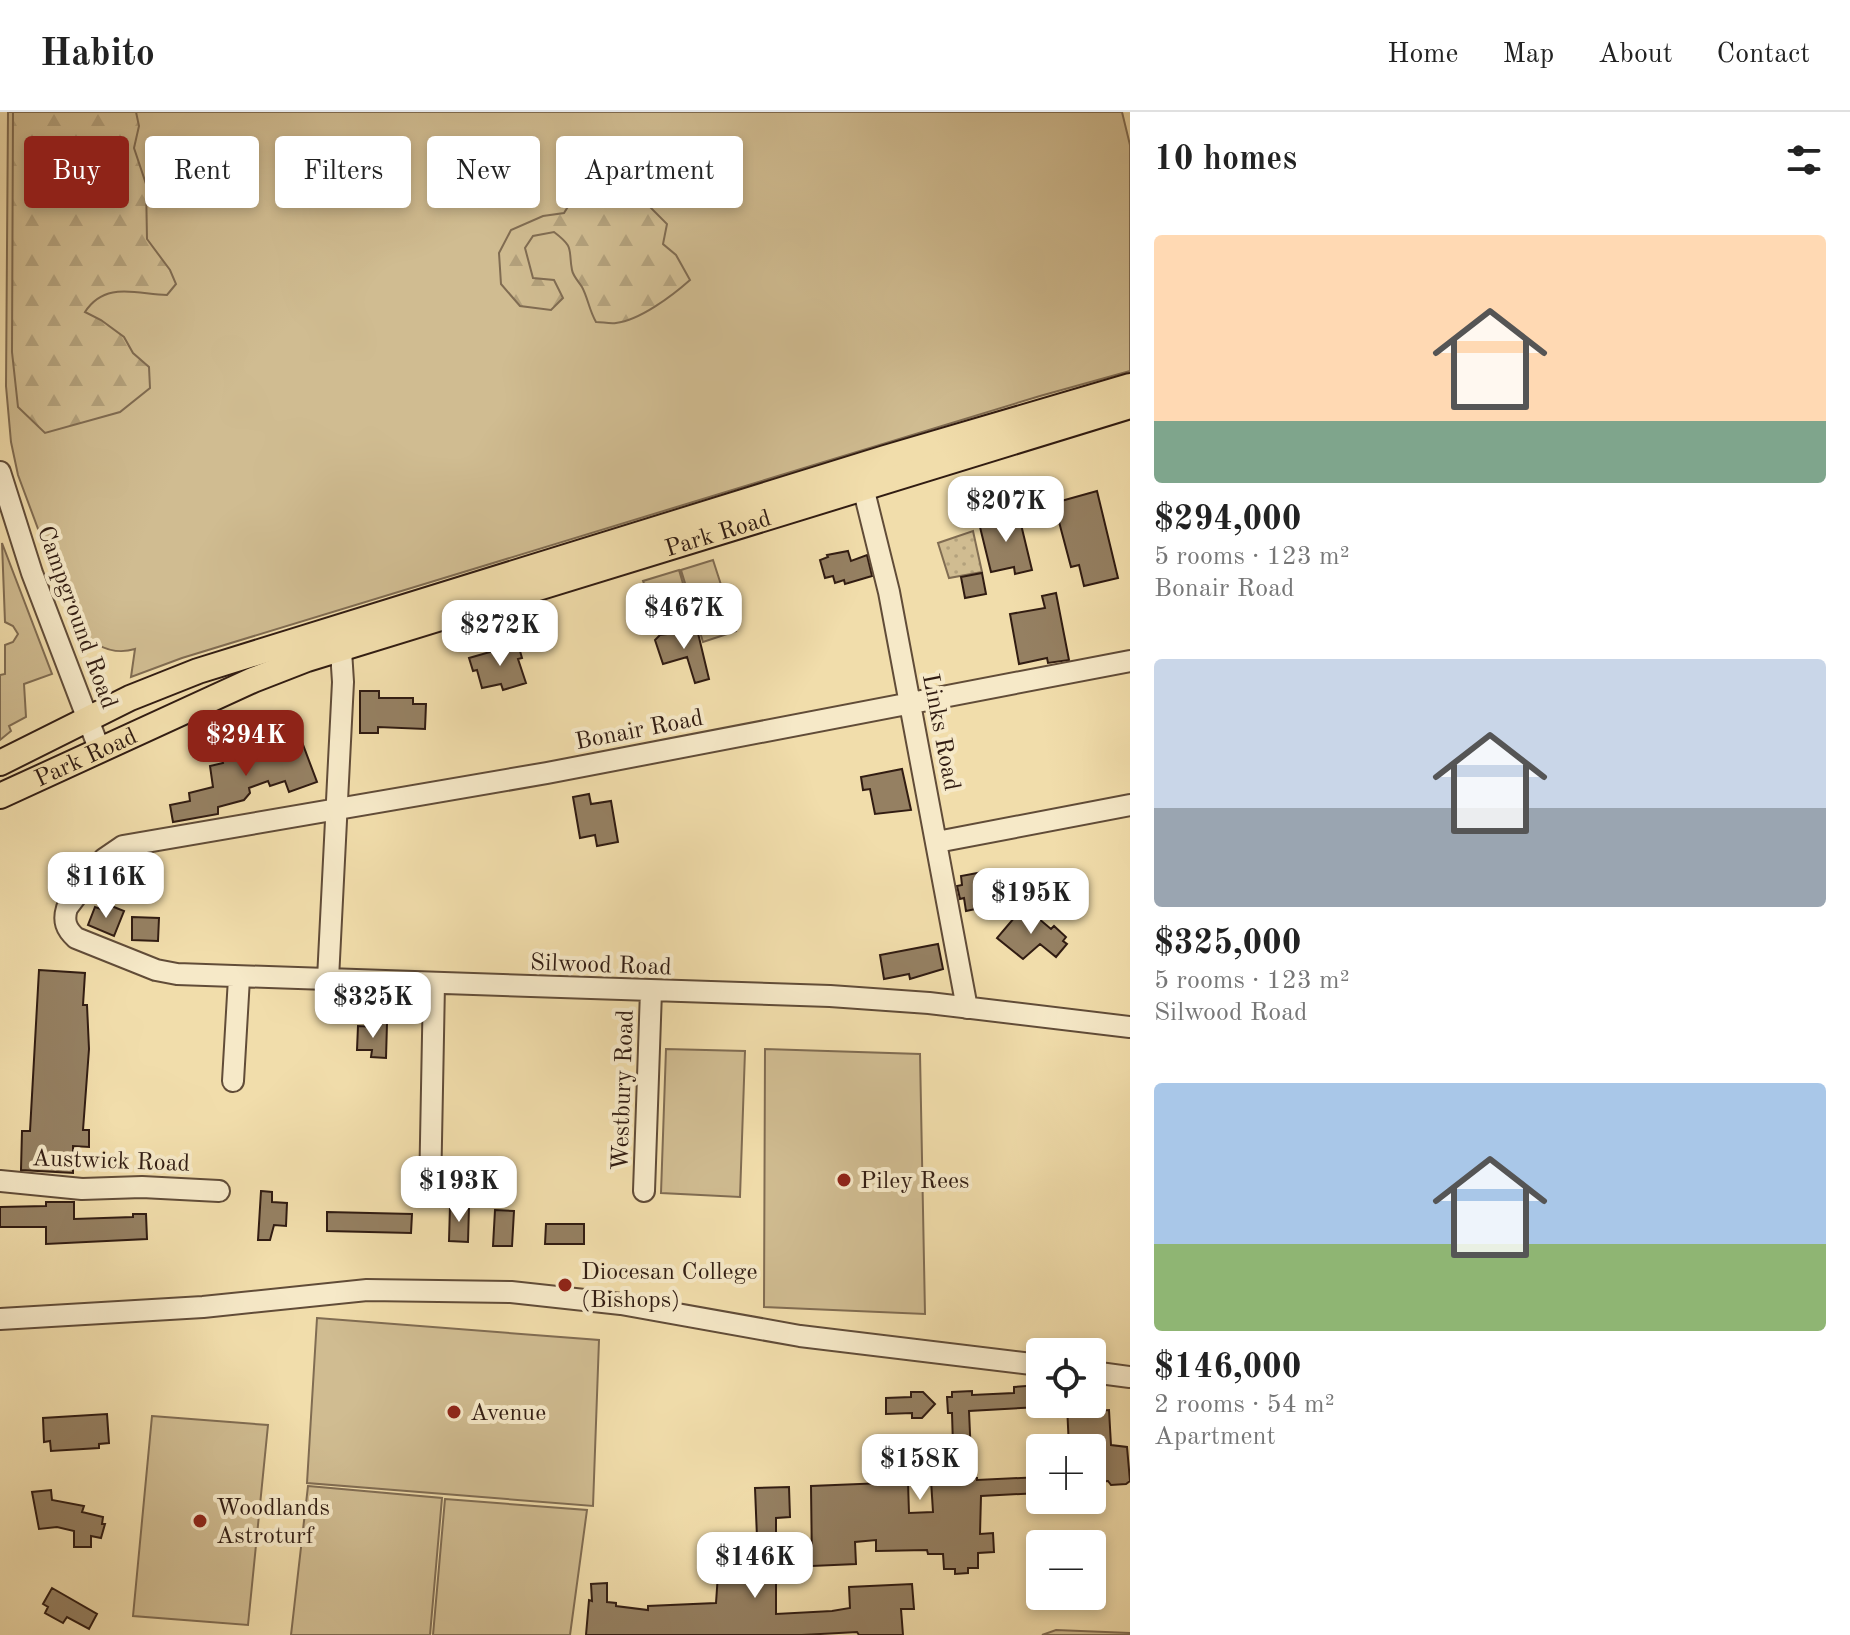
<!DOCTYPE html>
<meta charset="utf-8">
<style>
body{margin:0;font-family:"Old Standard TT",serif;background:#f6f6f6;color:#222;height:100vh;display:flex;flex-direction:column;font-size:30px;white-space:nowrap}
*{box-sizing:border-box;margin:0}
p{font-size:26px;color:#767676}
.icon{flex:none;width:44px;height:44px;fill:none;stroke:currentColor;stroke-width:2;stroke-linecap:round;stroke-linejoin:round}
.map{position:relative;flex:1;overflow:hidden}
.side{display:flex;flex-direction:column;background:#fff;width:720px}
.side>*{flex:none}
.hud{position:absolute;left:24px;top:24px;width:760px;height:72px;display:flex;gap:16px}
.controls{position:absolute;left:1026px;top:1226px;display:grid;gap:16px}
.controls a{display:grid;place-items:center;width:80px;height:80px;border-radius:8px;background:#fff;box-shadow:0 4px 12px #0003;font-size:40px}
.price{position:absolute;translate:-50% -68px;padding:0 18px;border-radius:16px;background:#fff;color:#222;font-size:26px;line-height:52px;filter:drop-shadow(0 2px 4px #0008)}
.price::after{content:'';position:absolute;left:50%;top:48px;width:24px;height:18px;margin-left:-12px;background:inherit;clip-path:polygon(0 0,100% 0,50% 100%)}
.price.active{background:#8f2418;color:#fff}
ul{padding:0;list-style:none}
li{display:grid;align-content:center;gap:16px;height:424px;padding:0 24px}
li span{display:grid;place-items:center;height:248px;border-radius:8px;color:#555}
li>.icon{margin-inline-start:auto}
span .icon{width:144px;height:144px;fill:#fffc;stroke-width:1}
li b{font-size:34px}
h2{display:flex;justify-content:space-between;align-items:center;height:96px;padding:0 24px;font-size:34px}
.tag{padding:0 28px;border-radius:8px;background:#fff;box-shadow:0 4px 12px #0003;font-size:28px;line-height:72px}
.tag.active{background:#8f2418;color:#fff}
header{display:flex;align-items:center;gap:48px;box-sizing:border-box;height:112px;padding:0 40px;background:#fff;border-bottom:2px solid #e0e0e0}
header strong{font-size:38px}
nav{display:flex;gap:44px;margin-inline-start:auto;font-size:28px}
main{display:flex;flex:1;min-height:0}
.map>svg:first-child{display:block}
.grass{fill:#d0bc91;stroke:#806c52;stroke-width:2}
.forest{fill:url(#forest-firs);stroke:#806c52;stroke-width:2}
.park{fill:url(#park-dots);stroke:#806c52;stroke-width:2}
.building{fill:#958062;stroke:#311c12;stroke-width:2}
.lines{fill:none;stroke-linecap:round;stroke-linejoin:round}
.minor-casing{stroke:#614c38;stroke-width:24}
.major-casing{stroke:#311c12;stroke-width:28}
.minor{stroke:#f6e9c8;stroke-width:20}
.major{stroke:#f1ddab;stroke-width:24}
.poi-dot{fill:#8f2418;stroke:#f6e9c8;stroke-width:3}
.labels{text-anchor:middle;stroke-width:8;stroke-linejoin:round;paint-order:stroke}
.street-label{font-size:24px;fill:#311c12;stroke:#f6e9c8}
.poi-label{font-size:24px;fill:#311c12;stroke:#f6e9c8;text-anchor:start}
</style>
<header>
<strong>Habito</strong>
<nav><a>Home</a><a>Map</a><a>About</a><a>Contact</a></nav>
</header>
<main>
<div class="map">
<svg width="1130" height="1523" viewBox="0 0 1130 1523">
<defs>
<pattern id="forest-firs" width="22" height="20" patternUnits="userSpaceOnUse" patternTransform="scale(2)"><rect width="22" height="20" fill="#d0bc91"/><path d="M5 1l3.5 6h-7zM16 11l3.5 6h-7z" fill="#b3a17c"/></pattern>
<pattern id="park-dots" width="8" height="8" patternUnits="userSpaceOnUse" patternTransform="scale(2)"><rect width="8" height="8" fill="#d0bc91"/><path d="M2 2h.1M6 6h.1" fill="none" stroke="#b3a17c" stroke-width="1.8" stroke-linecap="round"/></pattern>
</defs>
<rect width="100%" height="100%" fill="#f1ddab"/>
<filter id="stains"><feTurbulence type="fractalNoise" baseFrequency=".0025" numOctaves="4"/><feColorMatrix values="0 0 0 0 .2 0 0 0 0 .09 0 0 0 0 .02 0 0 0 .5 -.17"/></filter>
<radialGradient id="worn" r=".72"><stop offset=".6" stop-color="#630" stop-opacity="0"/><stop offset="1" stop-color="#630" stop-opacity=".3"/></radialGradient>
<path class="grass" d="M8,0H1122L1130,33V259L1040,284L182,546L131,565L135,537C109,545 89,530 73,511L18,363L11,330L6,274Z
M2,431L52,562L24,572L26,605L9,614L11,619L0,628V563L5,562V533L13,530L18,522L13,514L5,510Z
M713,448L736,519L703,530L681,458Z
M679,458L692,502L660,512L643,469Z
M666,937L745,939L740,1085L661,1081Z
M765,937L920,942L925,1202L764,1195Z
M317,1206L599,1228L593,1394L307,1371Z
M152,1304L268,1313L248,1513L133,1504Z
M308,1374L442,1386L430,1523H291Z
M445,1387L587,1398L570,1523H433Z
M1056,1518L1130,1521V1523H1042Z"/>
<path class="forest" d="M13,0H136L139,14L134,36L146,72L147,127L170,158L176,172L167,183C136,182 105,169 85,200L101,208L124,225L133,241L149,255L150,276L120,300L45,321L18,295L12,240Z
M620,44L637,82L667,112L663,132L676,143L690,168C672,184 640,208 616,211C610,212 602,210 596,210C589,198 588,186 582,175C579,170 573,164 572,158C568,137 575,136 554,120L533,124L525,136L533,166L554,168L563,186L551,198L520,194L501,172L499,141L511,118L543,104L564,101L574,85V67L605,45Z"/>
<path class="park" d="M1011,371L1018,399L970,412L964,385Z
M973,419L982,460L949,466L938,431Z"/>
<path class="building" d="M1097,379L1118,466L1084,474L1079,453L1071,455L1054,391Z
M1018,400L1032,458L1015,462L1014,455L991,460L979,411Z
M848,439L851,449L867,443L872,464L845,472L844,468L835,471L833,464L825,466L820,448L828,445L827,443Z
M982,461L986,482L965,486L961,465Z
M1056,481L1069,548L1048,551L1047,546L1019,552L1010,502L1045,496L1042,484Z
M690,514L697,517L709,567L695,571L687,545L663,552L655,528L660,523L682,520Z
M518,532L522,546L518,547L526,571L503,578L501,572L482,576L477,558L473,559L469,546Z
M360,579H379V586H413V592H426L425,617L378,615V621H360Z
M234,620L239,645L244,644L245,651L270,642L268,637L283,632L285,636L302,630L317,670L289,680L285,669L270,674L268,669L249,676L250,681L244,688L218,695V702L173,710L170,693L190,689L189,681L213,675L210,654L223,651L217,624Z
M902,657L911,698L875,702L870,677L863,678L861,665Z
M589,682L591,692L611,689L618,730L597,734L595,723L580,726L573,685Z
M983,760L984,767L1002,763L1006,785L984,789L985,795L966,799L964,786L960,787L957,774L962,773L961,764Z
M109,793L124,799L114,824L88,813L95,795L107,799Z
M1020,799L1029,806L1032,801L1051,817L1054,814L1066,825L1063,829L1067,832L1056,845L1040,832L1023,847L997,826Z
M132,805L159,806L158,829L132,828Z
M938,832L943,857L910,867L909,862L884,867L880,843Z
M39,858L85,861L83,893H87L89,937L83,1018H89V1035L73,1034V1061L21,1058L22,1019H30Z
M376,911H387L386,946L371,945L372,938H357L358,914L376,915Z
M261,1079L272,1080V1090L287,1091L286,1114L274,1113L270,1128H258Z
M46,1090H74V1107L133,1105V1102H146L147,1127L46,1132V1115H0V1095L46,1094Z
M450,1094H469L468,1130L449,1129Z
M495,1098L514,1099L512,1134H493Z
M327,1100L412,1102L411,1121L327,1119Z
M546,1112H584V1132H545Z
M1040,1273V1295L969,1299L972,1366H977V1368L1040,1365V1381L981,1384L980,1422L993,1421L994,1440L978,1441V1456H968V1461L955,1462V1457H944L943,1442H928L927,1438L876,1439V1428L855,1430L856,1452L812,1454L811,1374L908,1370L909,1401L933,1400L931,1368L954,1367L952,1301H948L947,1285H952V1280L972,1279V1283L1014,1281V1275Z
M911,1280H923L935,1292L922,1306H912V1301L886,1302V1286L911,1285Z
M1067,1293H1082V1300L1109,1298L1111,1333L1127,1335L1130,1369L1126,1372L1111,1373L1108,1369L1092,1370V1336H1069Z
M107,1302L109,1331L99,1332V1336L51,1339L50,1329L44,1330L43,1306Z
M789,1375L790,1405L776,1406V1502L832,1499L850,1496L849,1475L912,1472L914,1497H901L903,1523H859L857,1520L802,1523H586L589,1488L592,1489L591,1472L607,1471V1490L616,1491V1494L648,1498V1494L716,1491L718,1462L729,1461L732,1464L743,1460L759,1475L755,1376Z
M51,1378L52,1388L84,1394L82,1400L103,1405L102,1412H105L101,1426L91,1424V1435H74V1419L57,1415L39,1417L32,1380Z
M52,1476L97,1502L89,1517L67,1505L63,1511L45,1501L48,1495L43,1492Z"/>
<g class="lines">
<g class="minor-casing">
<path id="minor" d="M0,360L32,461L100,639
M860,363L889,480L967,896
M1130,549L547,661L123,734L104,747L67,796C63,809 66,817 76,826L156,858L177,862L830,884L929,891L1130,915
M937,730L1130,693
M328,867L343,570L340,523
M233,969L239,866
M0,1069L82,1077L142,1075L219,1079
M644,1079L651,879
M430,1081L434,872
M0,1207L203,1195L367,1178L511,1180L621,1192L800,1224L1040,1253
M1092,1260L1130,1265"/>
</g>
<g class="major-casing">
<g id="major">
<path d="M0,651L130,586L198,559L885,346L1130,274"/>
<path id="s1" d="M0,684L253,568L307,547L1130,294"/>
</g>
</g>
<use href="#minor" class="minor"/>
<use href="#major" class="major"/>
</g>
<g class="poi-dot">
<circle cx="844" cy="1068" r="8"/>
<circle cx="565" cy="1173" r="8"/>
<circle cx="454" cy="1300" r="8"/>
<circle cx="200" cy="1409" r="8"/>
</g>
<g class="labels">
<g class="street-label">
<text dy="8" stroke="none"><textPath href="#s1" startOffset="766">Park Road</textPath></text>
<text transform="translate(78 505) rotate(70)" y="8">Campground Road</text>
<text transform="translate(639 617) rotate(-11)" y="8">Bonair Road</text>
<text transform="translate(942 620) rotate(79)" y="8">Links Road</text>
<text dy="8" stroke="none"><textPath href="#s1" startOffset="94">Park Road</textPath></text>
<text transform="translate(601 852) rotate(2)" y="8">Silwood Road</text>
<text transform="translate(622 978) rotate(-88)" y="8">Westbury Road</text>
<text transform="translate(111 1048) rotate(2)" y="8">Austwick Road</text>
</g>
<g class="poi-label">
<text x="860" y="1076">Piley Rees</text>
<text x="581" y="1167">Diocesan College<tspan x="581" dy="28">(Bishops)</tspan></text>
<text x="470" y="1308">Avenue</text>
<text x="216" y="1403">Woodlands<tspan x="216" dy="28">Astroturf</tspan></text>
</g>
</g>
<rect width="100%" height="100%" filter="url(#stains)"/>
<rect width="100%" height="100%" fill="url(#worn)"/>
</svg>
<div class="controls">
<a><svg class="icon" aria-label="locate" viewBox="0 0 24 24"><circle cx="12" cy="12" r="6"/><path d="M12 2v4M12 18v4M2 12h4M18 12h4"/></svg></a>
<a>+</a>
<a>−</a>
</div>
<b class="price" style="left:1006px;top:432px">$207K</b>
<b class="price" style="left:684px;top:539px">$467K</b>
<b class="price" style="left:500px;top:556px">$272K</b>
<b class="price active" style="left:246px;top:666px">$294K</b>
<b class="price" style="left:106px;top:808px">$116K</b>
<b class="price" style="left:1031px;top:824px">$195K</b>
<b class="price" style="left:373px;top:928px">$325K</b>
<b class="price" style="left:459px;top:1112px">$193K</b>
<b class="price" style="left:920px;top:1390px">$158K</b>
<b class="price" style="left:755px;top:1488px">$146K</b>
<div class="hud">
<a class="tag active">Buy</a>
<a class="tag">Rent</a>
<a class="tag">Filters</a>
<a class="tag">New</a>
<a class="tag">Apartment</a>
</div>
</div>
<section class="side">
<h2>10 homes<svg class="icon" aria-label="filters" viewBox="0 0 24 24"><path d="M4 7h16M4 17h16"/><circle cx="9" cy="7" r="2"/><circle cx="15" cy="17" r="2"/></svg></h2>
<ul>
<li><span style="background:linear-gradient(#ffd9b3 75%,#7fa58c 0)"><svg class="icon" aria-label="home" viewBox="0 0 24 24"><path d="M3 11l9-7 9 7M6 9v11h12V9"/></svg></span><div><b>$294,000</b><p>5 rooms · 123 m²</p><p>Bonair Road</p></div></li>
<li><span style="background:linear-gradient(#c9d6e8 60%,#9aa5b1 0)"><svg class="icon" aria-label="home" viewBox="0 0 24 24"><path d="M3 11l9-7 9 7M6 9v11h12V9"/></svg></span><div><b>$325,000</b><p>5 rooms · 123 m²</p><p>Silwood Road</p></div></li>
<li><span style="background:linear-gradient(#a9c7e8 65%,#8fb573 0)"><svg class="icon" aria-label="home" viewBox="0 0 24 24"><path d="M3 11l9-7 9 7M6 9v11h12V9"/></svg></span><div><b>$146,000</b><p>2 rooms · 54 m²</p><p>Apartment</p></div></li>
</ul>
</section>
</main>
